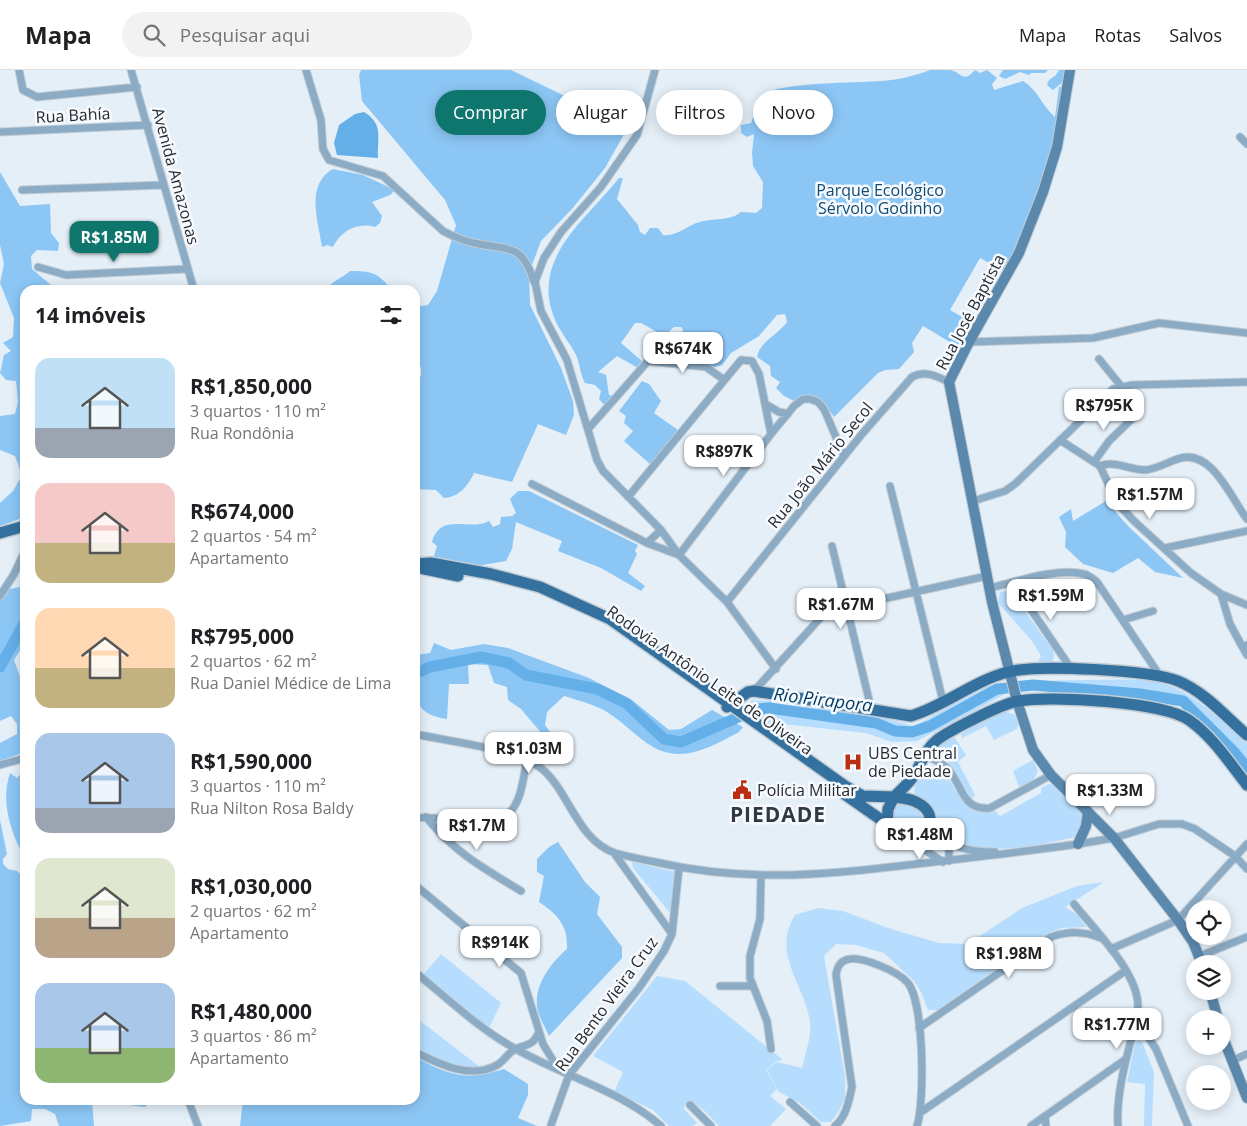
<!DOCTYPE html>
<html lang="pt">
<meta charset="utf-8">
<style>
body{margin:0;font-family:"Open Sans",sans-serif;background:#f2f2f2;color:#202124;height:100vh;display:flex;flex-direction:column;font-size:19px;white-space:nowrap}
*{box-sizing:border-box;margin:0}
p{font-size:16px;color:#757577}
.icon{flex:none;width:28px;height:28px;fill:none;stroke:currentColor;stroke-width:2;stroke-linecap:round;stroke-linejoin:round}
.map{position:relative;flex:1;overflow:hidden}
.side{position:absolute;left:20px;top:215px;width:400px;height:820px;display:flex;flex-direction:column;background:#fff;border-radius:15px;box-shadow:0 2px 12px #0003}
.side>*{flex:none}
.guide{position:absolute;left:435px;top:20px;width:475px;height:45px;display:flex;gap:10px}
.fabs{position:absolute;left:1186px;top:830px;display:grid;gap:10px}
.fabs a{display:grid;place-items:center;width:45px;height:45px;border-radius:50%;background:#fff;box-shadow:0 2px 12px #0003;font-size:25px}
.price{position:absolute;translate:-50% -42px;padding:0 11px;border-radius:10px;background:#fff;color:#222;font-size:16px;line-height:32px;filter:drop-shadow(0 1px 2px #0008)}
.price::after{content:'';position:absolute;left:50%;top:30px;width:15px;height:11px;margin-left:-8px;background:inherit;clip-path:polygon(0 0,100% 0,50% 100%)}
.price.current{background:#0f766e;color:#fff}
ul{padding:0;list-style:none}
li{display:flex;align-items:center;gap:15px;height:125px;padding:0 15px}
li span{display:grid;place-items:center;flex:none;width:140px;height:100px;border-radius:15px;color:#555}
li>.icon{margin-inline-start:auto}
span .icon{width:60px;height:60px;fill:#fffc;stroke-width:1}
li b{font-size:21px}
h2{display:flex;justify-content:space-between;align-items:center;height:60px;padding:0 15px;font-size:21px}
.chip{padding:0 18px;border-radius:22px;background:#fff;box-shadow:0 2px 12px #0003;font-size:18px;line-height:45px}
.chip.current{background:#0f766e;color:#fff}
header{display:flex;align-items:center;gap:30px;box-sizing:border-box;height:70px;padding:0 25px;background:#fff;border-bottom:1px solid #e0e0e0}
header strong{font-size:24px}
nav{display:flex;gap:28px;margin-inline-start:auto;font-size:18px}
.search{width:350px;height:45px;background:#f2f2f2;display:flex;align-items:center;gap:12px;box-sizing:border-box;padding:0 18px;border-radius:28px;color:#757577;font-size:19px}
.map>svg:first-child{display:block}
.green{fill:#b6ddfd}
.forest{fill:#8cc6f5}
.water{fill:#65afe8}
.lines{fill:none;stroke-linecap:round;stroke-linejoin:round}
.river{stroke:#65afe8;stroke-width:11}
.street-casing{stroke:#c2ccd4;stroke-width:9}
.secondary-casing{stroke:#c2ccd4;stroke-width:12}
.primary-casing{stroke:#c2ccd4;stroke-width:14}
.street{stroke:#8cabc4;stroke-width:7}
.secondary{stroke:#5b89ae;stroke-width:10}
.primary{stroke:#34719e;stroke-width:11}
.labels{text-anchor:middle;stroke-width:5;stroke-linejoin:round;paint-order:stroke}
.street-label{font-size:16px;fill:#272b2e;stroke:#f7fbff}
.park-label{font-size:16px;fill:#124a70;stroke:#f7fbff}
.poi-label{font-size:16px;fill:#272b2e;stroke:#f7fbff;text-anchor:start}
.water-label{font-size:18px;font-style:italic;fill:#003e63;stroke:#f7fbff}
.district-label{font-size:21px;font-weight:bold;letter-spacing:1px;fill:#313a41;stroke:#f7fbff}
</style>
<header>
<strong>Mapa</strong>
<div class="search"><svg class="icon" aria-label="search" viewBox="0 0 24 24"><circle cx="10" cy="10" r="6"/><path d="M15 15l6 6"/></svg>Pesquisar aqui</div>
<nav><a>Mapa</a><a>Rotas</a><a>Salvos</a></nav>
</header>
<div class="map">
<svg width="1247" height="1056" viewBox="0 0 1247 1056">
<rect width="100%" height="100%" fill="#e4eff8"/>
<path class="green" d="M1005,521L1013,525L1053,580L1054,586L1052,593L1036,596L1041,586L1032,571L998,533L1000,522Z
M1086,610C1109,610 1133,608 1155,612C1191,618 1220,651 1247,673V695L1186,637L1169,630L1026,620L1022,611Z
M990,615L1009,622L917,671L892,672L866,663L764,652L743,636L753,630L770,631L790,636L863,643L914,656Z
M1003,641L1013,644L1019,648L1017,659L994,670L986,656L962,668L961,664Z
M950,668H955L966,685L958,692L973,721L975,725L972,729L948,692L936,683L942,674Z
M1033,690L1038,701L1034,709L1020,719L1013,701Z
M934,696L941,697C956,717 965,749 993,739L1000,746L1041,723V718L1049,714L1058,715L1085,747L1080,766C1044,774 998,785 962,775C939,768 941,749 928,735C925,732 921,732 918,729C908,716 922,700 934,696Z
M902,731L923,741L927,752L915,765L908,763L891,750C891,740 893,734 902,731Z
M632,792L676,802L674,843H670L633,798Z
M1104,812L1065,837L1078,845L1086,857L1062,858L1051,862L937,940H928L921,922L914,911L884,883L856,875L836,874L824,886L845,1007V1029L839,1041L831,1052H821L800,1033L779,1022L767,1000L777,992L802,998C805,985 812,965 810,952C804,912 771,885 795,845L818,838L843,841L891,859L939,873L968,874L1022,838L1077,816Z
M441,884L501,933L489,958L424,904Z
M657,906L685,911L783,990L777,991L766,1000L777,1019L770,1026L786,1039L770,1056H719C710,1047 700,1032 686,1033L684,1039L697,1053L693,1056H669L653,1040L614,1022L623,1002L593,986Z
M415,947L480,997C460,1004 433,986 415,978Z
M1138,971L1142,972L1154,1002L1152,1056H1144L1145,1014L1127,1012L1135,974Z"/>
<path class="forest" d="M361,0H511L573,30L600,35H634L627,59L605,98L572,139L541,171L529,203L530,235L561,298L573,331L574,345L566,365L538,354L512,412L474,403C468,416 459,427 444,428L436,420L415,419V312L421,306V297L415,293V237L428,235L437,221L456,155L445,130L362,31L359,5Z
M930,0C936,0 945,0 951,0C963,4 963,13 975,0L980,3L987,0L997,8L992,14L994,20L1023,11C1038,20 1042,36 1055,47L1059,17H1063L1056,63L1036,133L1005,202L980,188L950,240L976,255L963,280L923,256L912,273L914,282L899,299L885,300L878,303L834,347C824,332 812,319 794,331L784,326L776,318L780,312L771,306L770,296L757,287C760,271 778,265 787,252L785,244L777,245L759,266L731,283L722,295L715,297L682,288H671L668,284C671,274 680,270 683,260L681,257H674L664,266L641,253H635L621,273L643,292L638,298L617,286L598,302L606,305L609,325L616,326L606,337L599,329L601,321L595,315L585,313C580,304 580,294 576,285C570,273 561,263 556,252C528,190 585,151 619,108H623L617,129L638,155L640,162L645,165L650,158H658L663,165C677,167 687,155 700,152C713,148 731,151 741,142L756,143L762,138L763,112L753,96L752,83L754,64L747,67L741,63V55L751,53C755,45 754,33 759,27C771,12 858,13 881,11C897,10 915,6 930,0Z
M1003,0H1048L1045,3H1031L1029,5L1020,2L1005,9L999,6Z
M1059,0H1065L1064,11L1053,20L1047,15L1049,10L1056,5Z
M333,99L363,105L395,120L390,125L372,132L382,146L380,153L375,157C357,152 341,161 333,177L327,175L322,177C318,150 305,115 333,99Z
M0,102L20,136L50,134L51,163L59,173L58,181L37,180L31,186L32,199L57,220H25V447L0,456V433L13,421L22,405L15,386L0,380V346L15,344L18,332L16,311L6,310L0,303L4,285L11,281L3,273L13,267L14,248L0,213L4,194L0,175Z
M350,201C372,201 377,202 392,220H325C331,212 342,208 350,201Z
M642,311L649,314L661,331L654,343L678,360L651,395L624,371L633,361L624,353L626,346L619,341Z
M518,421H529L638,475L635,481L637,484L628,503L645,516L641,521L601,498L558,481L562,471L516,452L512,479L506,491L476,496L433,489L437,476L432,472C441,441 470,462 489,451L493,457L500,454L501,447L512,446L516,443L510,429Z
M1106,431L1128,456L1183,508L1155,502L1138,488L1113,503L1083,494L1065,477L1066,462L1059,447L1071,439L1073,451Z
M23,492H25V572L14,590L25,620V682L0,691V673L17,664V654L11,646L0,651V530L5,520L20,517L24,507Z
M434,573L451,580L484,574L508,578L589,608L632,630L669,660L681,659L712,640L743,657L739,662C713,676 683,694 653,677C638,668 625,654 610,644C597,635 580,631 564,626L547,642L545,655L550,662L549,666L543,665L521,639L508,630L507,617L494,613L488,595L468,594L469,614H449L447,649C407,644 415,617 415,585L430,583Z
M25,699V789C11,763 0,732 10,703L17,708Z
M0,750L7,784L3,789V794L8,799L17,801L25,809V1030H92L94,1056H59L55,1044L45,1039H32L31,1051L0,1056Z
M558,772L585,812L600,827L597,844L622,877V888L549,966C545,957 538,946 537,936C535,913 551,893 567,879C568,855 558,845 539,832L544,806L537,802V789L549,777Z
M415,987C451,1006 465,1011 504,999L528,1014V1025L518,1048L537,1056H240L243,1030H415Z
M110,1030H152L145,1037L112,1033Z"/>
<path class="water" d="M364,42C384,54 377,68 378,88L337,85L334,73L339,55L355,44Z"/>
<g class="lines">
<path class="river" d="M0,597L25,552
M415,604L430,597L481,587L509,593L526,605L597,619L626,633L664,669L681,672L757,639L769,638L876,653L895,661L912,662L930,656L997,619L1033,615L1140,624L1183,631L1234,682L1247,698"/>
<g class="street-casing">
<path id="street" d="M19,0L23,20L37,27L137,17
M131,0L194,220
M306,0L321,50L323,79L329,90L383,106L443,161C454,167 467,172 479,174C511,180 523,175 534,212
M655,0L637,65L601,117L561,162L544,188L535,212L541,241L567,290L597,390L603,401L661,460L679,485L727,532L776,599
M0,62L148,55
M1240,67L1247,74
M22,120L164,115
M38,197L66,205L187,199
M969,272L1093,268L1159,253L1247,263
M1099,289L1121,316
M648,291L706,297L723,309
M767,335L779,342L788,344
M589,358L663,274
M1060,370L1100,396L1117,433L1134,451L1191,503L1221,524L1247,535
M1094,392L1109,371L1135,346
M1100,396C1115,390 1129,400 1145,400C1158,399 1169,391 1181,388C1212,380 1231,428 1247,449
M532,414L647,473L679,485L771,364L794,336L803,329H810L818,332L824,339L844,386
M890,416L943,631
M628,427L741,290L752,291L759,304L771,364
M973,431L1005,421L1015,414L1113,319L1132,315L1247,312
M647,473L661,460
M832,476L871,638
M1165,478L1247,461
M1013,513L1072,600
M990,518C1015,512 1059,497 1084,504C1089,505 1093,509 1097,512L1160,606
M1221,524L1230,554L1243,578
M0,526L14,504L25,481
M727,532L862,364L912,307C925,300 936,306 949,312
M1123,550L1153,541
M1247,575L1243,578L1247,585
M754,621L823,545L833,540L987,506
M415,664C447,671 517,679 542,699C569,721 577,770 615,783C628,787 642,789 655,792C760,816 847,802 951,790C994,785 1036,780 1078,774L1114,768L1159,754H1182L1195,759L1235,786L1247,799
M924,685C932,689 942,692 948,699C963,716 962,741 990,738L1051,705
M0,695L25,688
M426,747C454,782 483,798 521,821
M415,748C437,745 496,758 510,742C522,730 523,707 527,691
M930,750C948,777 963,782 995,782
M910,770L943,792
M614,783L672,864
M949,791V772
M761,807L760,849L750,886V908L767,951L771,979
M415,815L521,903L543,974L557,997
M1074,834C1094,859 1138,902 1138,936C1138,947 1134,959 1131,970C1124,997 1116,1028 1118,1056
M1111,879L1178,850L1247,774
M1200,886L1247,867
M415,902C447,928 479,959 516,979C563,1006 620,1020 661,1056
M720,916H751
M1136,948L1156,979L1188,1056
M919,958L1051,867C1069,861 1083,861 1101,868
M415,982C439,994 471,1010 497,995C504,991 508,983 515,979C527,974 533,976 539,962
M1231,991L1247,984
M188,1030L198,1056
M790,1032L817,1056
M690,1035L711,1056
M921,1042L1125,901
M1045,1046L1046,1056
M551,1055L569,1005L639,918L664,881L672,864L679,798
M835,1056C846,1047 849,1031 852,1017L836,905C837,898 839,892 846,890C859,884 899,902 908,913C924,933 925,1031 917,1056
M1031,1056L1126,989"/>
</g>
<g class="secondary-casing">
<path id="secondary" d="M1070,0L1057,77L1043,122L1019,183L969,272L949,312L992,532L1017,631L1033,680L1051,705L1114,768L1178,850L1193,872L1202,894
M1078,774L1086,756L1088,742
M1210,921L1218,949
M1222,965L1247,1028"/>
</g>
<g class="primary-casing">
<path id="primary" d="M0,463L25,456
M415,494L431,493L491,504L540,517L610,549L845,716L863,726L894,727C900,721 907,715 912,708C921,696 924,680 937,670C950,660 1002,634 1018,631C1051,625 1163,632 1189,650C1213,667 1229,692 1247,715
M420,498L458,506
M727,637L748,622L754,621L911,646C945,636 973,611 1008,602C1038,594 1150,600 1178,611C1205,622 1226,647 1247,665
M840,721L910,770C934,763 938,741 914,731C907,728 900,728 894,727L888,739L887,755"/>
</g>
<use href="#street" class="street"/>
<use href="#secondary" class="secondary"/>
<use href="#primary" class="primary"/>
</g>
<defs>
<g id="hospital-bare" transform="scale(1.5)"><path d="M-5-5h3v3.5h4V-5h3V5h-3V1.5h-4V5h-3Z" fill="#ba2f11" stroke="#f7fbff" stroke-width="2.5" paint-order="stroke"/></g>
<g id="civic-bare" transform="scale(1.5)"><path d="M-.6-6.5H3V-4.5H.6V-3L4-1V1h2V6H-6V1h2V-1L-.6-3ZM-1.2 2.5V6h2.4V2.5Z" fill="#ba2f11" stroke="#f7fbff" stroke-width="2.5" paint-order="stroke"/></g>
</defs>
<g fill-rule="evenodd">
<use href="#hospital-bare" x="853" y="692"/>
<use href="#civic-bare" x="742" y="720"/>
</g>
<g class="labels">
<g class="street-label">
<text transform="translate(73 45) rotate(-3)" y="6">Rua Bahía</text>
<text transform="translate(176 106) rotate(75)" y="6">Avenida Amazonas</text>
<text transform="translate(970 242) rotate(-62)" y="6">Rua José Baptista</text>
<text transform="translate(820 395) rotate(-51)" y="6">Rua João Mário Secol</text>
<text transform="translate(710 610) rotate(35)" y="6">Rodovia Antônio Leite de Oliveira</text>
<text transform="translate(606 934) rotate(-54)" y="6">Rua Bento Vieira Cruz</text>
</g>
<g class="park-label">
<text x="880" y="126">Parque Ecológico<tspan x="880" dy="18">Sérvolo Godinho</tspan></text>
</g>
<g class="poi-label">
<text x="868" y="689">UBS Central<tspan x="868" dy="18">de Piedade</tspan></text>
<text x="757" y="726">Polícia Militar</text>
</g>
<g class="water-label">
<text transform="translate(823 630) rotate(7)" y="6">Rio Pirapora</text>
</g>
<g class="district-label">
<text x="778" y="752">PIEDADE</text>
</g>
</g>
</svg>
<div class="fabs">
<a><svg class="icon" aria-label="locate" viewBox="0 0 24 24"><circle cx="12" cy="12" r="6"/><path d="M12 2v4M12 18v4M2 12h4M18 12h4"/></svg></a>
<a><svg class="icon" aria-label="layers" viewBox="0 0 24 24"><path d="M12 4l9 5-9 5-9-5zM3 14l9 5 9-5"/></svg></a>
<a>+</a>
<a>−</a>
</div>
<b class="price current" style="left:114px;top:193px">R$1.85M</b>
<b class="price" style="left:683px;top:304px">R$674K</b>
<b class="price" style="left:1104px;top:361px">R$795K</b>
<b class="price" style="left:724px;top:407px">R$897K</b>
<b class="price" style="left:1150px;top:450px">R$1.57M</b>
<b class="price" style="left:1051px;top:551px">R$1.59M</b>
<b class="price" style="left:841px;top:560px">R$1.67M</b>
<b class="price" style="left:529px;top:704px">R$1.03M</b>
<b class="price" style="left:1110px;top:746px">R$1.33M</b>
<b class="price" style="left:477px;top:781px">R$1.7M</b>
<b class="price" style="left:920px;top:790px">R$1.48M</b>
<b class="price" style="left:500px;top:898px">R$914K</b>
<b class="price" style="left:1009px;top:909px">R$1.98M</b>
<b class="price" style="left:1117px;top:980px">R$1.77M</b>
<div class="guide">
<a class="chip current">Comprar</a>
<a class="chip">Alugar</a>
<a class="chip">Filtros</a>
<a class="chip">Novo</a>
</div>
<section class="side">
<h2>14 imóveis<svg class="icon" aria-label="filters" viewBox="0 0 24 24"><path d="M4 7h16M4 17h16"/><circle cx="9" cy="7" r="2"/><circle cx="15" cy="17" r="2"/></svg></h2>
<ul>
<li><span style="background:linear-gradient(#bfe0f5 70%,#9aa5b1 0)"><svg class="icon" aria-label="home" viewBox="0 0 24 24"><path d="M3 11l9-7 9 7M6 9v11h12V9"/></svg></span><div><b>R$1,850,000</b><p>3 quartos · 110 m²</p><p>Rua Rondônia</p></div></li>
<li><span style="background:linear-gradient(#f6c9c9 60%,#c2b280 0)"><svg class="icon" aria-label="home" viewBox="0 0 24 24"><path d="M3 11l9-7 9 7M6 9v11h12V9"/></svg></span><div><b>R$674,000</b><p>2 quartos · 54 m²</p><p>Apartamento</p></div></li>
<li><span style="background:linear-gradient(#ffd9b3 60%,#c2b280 0)"><svg class="icon" aria-label="home" viewBox="0 0 24 24"><path d="M3 11l9-7 9 7M6 9v11h12V9"/></svg></span><div><b>R$795,000</b><p>2 quartos · 62 m²</p><p>Rua Daniel Médice de Lima</p></div></li>
<li><span style="background:linear-gradient(#a9c7e8 75%,#9aa5b1 0)"><svg class="icon" aria-label="home" viewBox="0 0 24 24"><path d="M3 11l9-7 9 7M6 9v11h12V9"/></svg></span><div><b>R$1,590,000</b><p>3 quartos · 110 m²</p><p>Rua Nilton Rosa Baldy</p></div></li>
<li><span style="background:linear-gradient(#dfe7d0 60%,#b9a48a 0)"><svg class="icon" aria-label="home" viewBox="0 0 24 24"><path d="M3 11l9-7 9 7M6 9v11h12V9"/></svg></span><div><b>R$1,030,000</b><p>2 quartos · 62 m²</p><p>Apartamento</p></div></li>
<li><span style="background:linear-gradient(#a9c7e8 65%,#8fb573 0)"><svg class="icon" aria-label="home" viewBox="0 0 24 24"><path d="M3 11l9-7 9 7M6 9v11h12V9"/></svg></span><div><b>R$1,480,000</b><p>3 quartos · 86 m²</p><p>Apartamento</p></div></li>
</ul>
</section>
</div>
